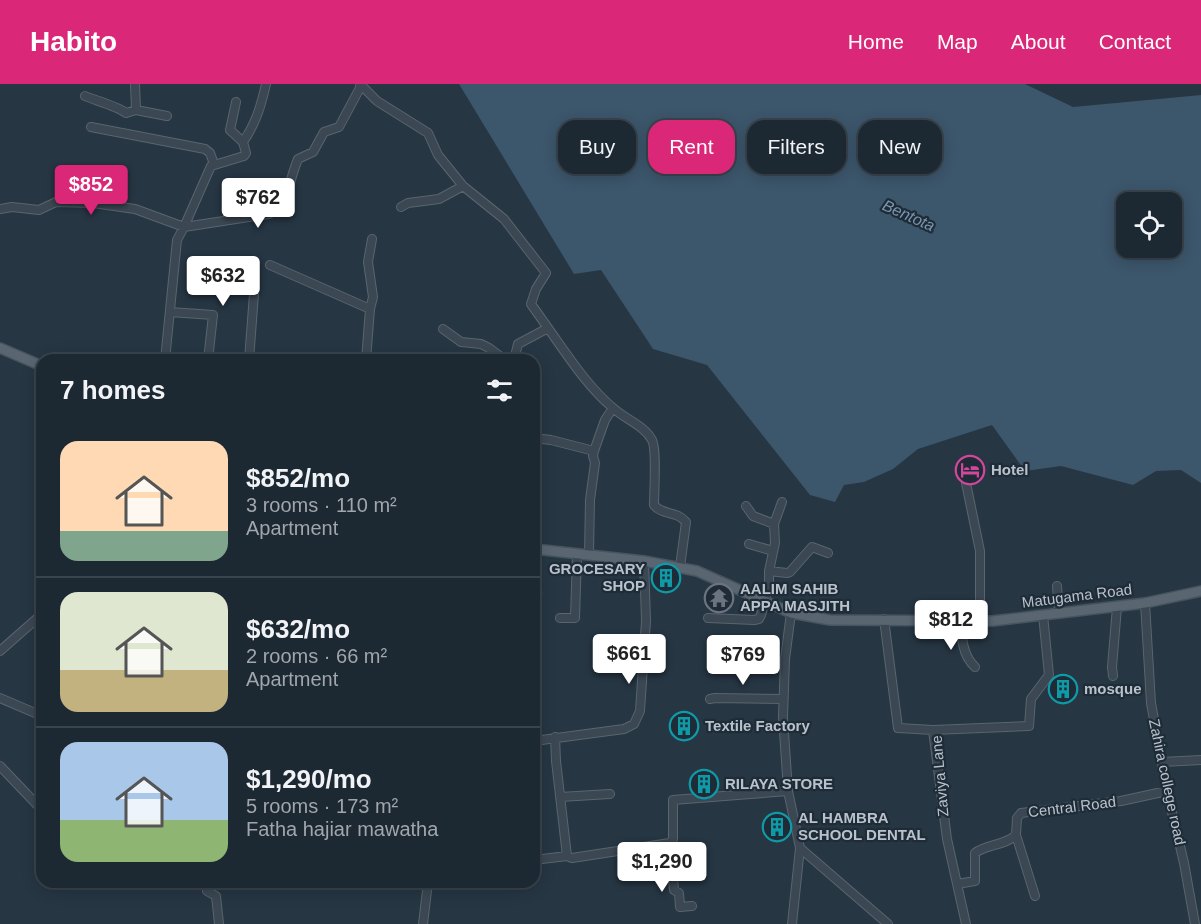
<!DOCTYPE html>
<meta charset="utf-8">
<style>
body{margin:0;font-family:Arial,sans-serif;background:#25303a;color:#f1f3f6;height:100vh;display:flex;flex-direction:column;font-size:22px;white-space:nowrap}
*{box-sizing:border-box;margin:0}
p{font-size:20px;color:#a0a6ac}
.icon{flex:none;width:33px;height:33px;fill:none;stroke:currentColor;stroke-width:2;stroke-linecap:round;stroke-linejoin:round}
.map{position:relative;flex:1;overflow:hidden}
.panel{position:absolute;left:36px;top:270px;width:504px;height:534px;display:flex;flex-direction:column;background:#1c2832;border-radius:18px;box-shadow:0 3px 15px #0003,0 0 0 2px #3a444d}
.panel>*{flex:none}
.banner{position:absolute;left:558px;top:36px;width:552px;height:54px;display:flex;gap:12px}
.buttons{position:absolute;left:1116px;top:108px;display:grid;gap:12px}
.buttons a{display:grid;place-items:center;width:66px;height:66px;border-radius:12px;background:#1c2832;box-shadow:0 3px 15px #0003,0 0 0 2px #3a444d;font-size:30px}
.price{position:absolute;translate:-50% -51px;padding:0 14px;border-radius:6px;background:#fff;color:#222;font-size:20px;line-height:39px;filter:drop-shadow(0 2px 3px #0008)}
.price::after{content:'';position:absolute;left:50%;top:36px;width:18px;height:14px;margin-left:-9px;background:inherit;clip-path:polygon(0 0,100% 0,50% 100%)}
.price.selected{background:#db2777;color:#fff}
ul{padding:0;list-style:none}
li{display:flex;align-items:center;gap:18px;height:150px;padding:0 24px}
li+li{border-top:2px solid #3a444d}
li span{display:grid;place-items:center;flex:none;width:168px;height:120px;border-radius:18px;color:#555}
li>.icon{margin-inline-start:auto}
span .icon{width:72px;height:72px;fill:#fffc;stroke-width:1}
li b{font-size:26px}
h2{display:flex;justify-content:space-between;align-items:center;height:72px;padding:0 24px;font-size:26px}
.tag{padding:0 21px;border-radius:18px;background:#1c2832;box-shadow:0 3px 15px #0003,0 0 0 2px #3a444d;font-size:21px;line-height:54px}
.tag.selected{background:#db2777;color:#fff}
header{display:flex;align-items:center;gap:36px;box-sizing:border-box;height:84px;padding:0 30px;background:#db2777;color:#fff}
header strong{font-size:28px}
nav{display:flex;gap:33px;margin-inline-start:auto;font-size:21px}
.map>svg:first-child{display:block}
.green{fill:#284443}
.water{fill:#3c566b;fill-rule:evenodd}
.lines{fill:none;stroke-linecap:round;stroke-linejoin:round}
.minor-casing{stroke:#59656f;stroke-width:10}
.major-casing{stroke:#47535e;stroke-width:12}
.minor{stroke:#3b4752;stroke-width:8}
.major{stroke:#596672;stroke-width:9}
.labels{text-anchor:middle;stroke-width:4.5;stroke-linejoin:round;paint-order:stroke}
.poi-label{font-size:15px;font-weight:bold;fill:#b8c2cc;stroke:#1f2c38;text-anchor:start}
.street-label{font-size:15px;fill:#b8c2cc;stroke:#1f2c38}
.water-label{font-size:16px;font-style:italic;fill:#7896af;stroke:#1f2c38}
</style>
<header>
<strong>Habito</strong>
<nav><a>Home</a><a>Map</a><a>About</a><a>Contact</a></nav>
</header>
<div class="map">
<svg width="1201" height="840" viewBox="0 0 1201 840">
<rect width="100%" height="100%" fill="#263643"/>
<path class="green" d="M534,506L543,507L534,566Z"/>
<path class="water" d="M459,0H1025L1073,23L1201,11V399L1181,386L1156,387L1133,401L1061,382L1025,387L992,341L918,365L893,385L864,398L844,401L835,418L810,411L707,281L653,265L601,186L574,190ZM1172,118V164H1126V118Z"/>
<g class="lines">
<g class="minor-casing">
<path id="minor" d="M135,0L136,26
M360,0L377,17L428,49L438,71L463,102L504,135L546,189L536,205L531,220L548,244
M85,12C97,17 117,22 126,29L136,26L167,32
M91,43L205,65L210,69L214,80
M243,58C256,39 261,22 266,0
M401,123L408,119L439,115L463,102
M0,125L12,123L39,126L56,118L93,119L135,125L184,143L211,82L244,72L246,69L243,58L230,46L236,18
M270,181L370,225
M170,228L213,231L208,276
M443,245L461,258L481,260L489,264L505,276
M165,276L177,156L184,143L269,130C289,118 289,96 298,75L313,68L324,48L339,43L361,2
M249,276L254,210
M366,276L370,225L373,213L368,178L372,155
M514,276L518,260L548,244C568,272 587,302 613,324C625,335 645,342 652,356C657,365 654,409 654,421C663,432 676,426 686,438L680,483
M534,354L551,356L594,367L593,372L595,379L590,416L589,470
M594,367L605,336L613,324
M966,399L980,467V537
M774,440L782,418
M749,460L773,467
M769,487L787,489L790,488L812,463L828,469
M1057,502L1059,529
M1145,519L1151,619L1167,707L1184,779L1195,840
M791,529L785,575L783,633L788,707L800,764L888,840
M560,534H575L577,469
M708,534L754,536L759,535L761,531L769,500V487L775,459L774,440L753,432L746,422
M884,535L898,644L933,646
M962,537C961,553 962,571 975,583
M0,567L42,530
M599,567L644,569
M1113,592L1112,583L1117,523
M0,614L42,632
M710,615L715,614L783,615
M555,653L556,677L567,772L572,774L670,759L673,755V716L788,707
M534,657L624,645L634,640L640,627L646,537L644,477
M1162,678L1201,676
M0,682L42,726
M560,713L610,710
M1016,751L1035,812
M670,759L674,806L679,809L680,823L692,822
M534,776L567,772
M957,800L975,797V769C987,760 1004,762 1016,751L1017,734L1021,729L1121,717L1167,707
M207,807L216,812L219,840
M423,840L428,798
M792,840L800,764
M966,840L947,755L933,646L1029,642L1031,615L1049,591L1043,531"/>
</g>
<g class="major-casing">
<path id="major" d="M0,264L42,282
M534,465L644,477L697,487L791,529L830,536L992,537L1145,519L1201,507"/>
</g>
<use href="#minor" class="minor"/>
<use href="#major" class="major"/>
</g>
<defs>
<g id="hotel-ring" transform="scale(1.5)"><circle r="9.5" fill="#1f2c38" stroke="#d1479c" stroke-width="1.5"/><path d="M-6-4.5h1.5V1H6V5H4.5V3h-9V5H-6ZM-4 0a1.8 1.8 0 1 1 3.6 0ZM.5 0V-2.5h3Q6-2.5 6 0Z" fill="#d1479c"/></g>
<g id="building-ring" transform="scale(1.5)"><circle r="9.5" fill="#1f2c38" stroke="#0f9aa8" stroke-width="1.5"/><path d="M-4-6H4V6H1V3H-1V6H-4ZM-2.5-4.3h1.7v1.8h-1.7ZM.8-4.3h1.7v1.8H.8ZM-2.5-1h1.7V.8h-1.7ZM.8-1h1.7V.8H.8Z" fill="#0f9aa8"/></g>
<g id="temple-ring" transform="scale(1.5)"><circle r="9.5" fill="#1f2c38" stroke="#6b7280" stroke-width="1.5"/><path d="M0-6L5-2H3V0L6.5 2.5H4V6H1.5V3h-3V6H-4V2.5H-6.5L-3 0V-2H-5Z" fill="#6b7280"/></g>
</defs>
<g fill-rule="evenodd">
<use href="#hotel-ring" x="970" y="386"/>
<use href="#building-ring" x="666" y="494"/>
<use href="#temple-ring" x="719" y="514"/>
<use href="#building-ring" x="1063" y="605"/>
<use href="#building-ring" x="684" y="642"/>
<use href="#building-ring" x="704" y="700"/>
<use href="#building-ring" x="777" y="743"/>
</g>
<g class="labels">
<g class="poi-label">
<text x="991" y="391">Hotel</text>
<text x="645" y="490" text-anchor="end">GROCESARY<tspan x="645" dy="17">SHOP</tspan></text>
<text x="740" y="510">AALIM SAHIB<tspan x="740" dy="17">APPA MASJITH</tspan></text>
<text x="1084" y="610">mosque</text>
<text x="705" y="647">Textile Factory</text>
<text x="725" y="705">RILAYA STORE</text>
<text x="798" y="739">AL HAMBRA<tspan x="798" dy="17">SCHOOL DENTAL</tspan></text>
</g>
<g class="street-label">
<text transform="translate(1077 512) rotate(-7)" y="5">Matugama Road</text>
<text transform="translate(940 692) rotate(-95)" y="5">Zaviya Lane</text>
<text transform="translate(1167 698) rotate(78)" y="5">Zahira college road</text>
<text transform="translate(1072 723) rotate(-7)" y="5">Central Road</text>
</g>
<g class="water-label">
<text transform="translate(909 131) rotate(24)" y="6">Bentota</text>
</g>
</g>
</svg>
<div class="buttons">
<a><svg class="icon" aria-label="locate" viewBox="0 0 24 24"><circle cx="12" cy="12" r="6"/><path d="M12 2v4M12 18v4M2 12h4M18 12h4"/></svg></a>
</div>
<b class="price selected" style="left:91px;top:132px">$852</b>
<b class="price" style="left:258px;top:145px">$762</b>
<b class="price" style="left:223px;top:223px">$632</b>
<b class="price" style="left:951px;top:567px">$812</b>
<b class="price" style="left:629px;top:601px">$661</b>
<b class="price" style="left:743px;top:602px">$769</b>
<b class="price" style="left:662px;top:809px">$1,290</b>
<div class="banner">
<a class="tag">Buy</a>
<a class="tag selected">Rent</a>
<a class="tag">Filters</a>
<a class="tag">New</a>
</div>
<section class="panel">
<h2>7 homes<svg class="icon" aria-label="filters" viewBox="0 0 24 24"><path d="M4 7h16M4 17h16"/><circle cx="9" cy="7" r="2"/><circle cx="15" cy="17" r="2"/></svg></h2>
<ul>
<li><span style="background:linear-gradient(#ffd9b3 75%,#7fa58c 0)"><svg class="icon" aria-label="home" viewBox="0 0 24 24"><path d="M3 11l9-7 9 7M6 9v11h12V9"/></svg></span><div><b>$852/mo</b><p>3 rooms · 110 m²</p><p>Apartment</p></div></li>
<li><span style="background:linear-gradient(#dfe7d0 65%,#c2b280 0)"><svg class="icon" aria-label="home" viewBox="0 0 24 24"><path d="M3 11l9-7 9 7M6 9v11h12V9"/></svg></span><div><b>$632/mo</b><p>2 rooms · 66 m²</p><p>Apartment</p></div></li>
<li><span style="background:linear-gradient(#a9c7e8 65%,#8fb573 0)"><svg class="icon" aria-label="home" viewBox="0 0 24 24"><path d="M3 11l9-7 9 7M6 9v11h12V9"/></svg></span><div><b>$1,290/mo</b><p>5 rooms · 173 m²</p><p>Fatha hajiar mawatha</p></div></li>
</ul>
</section>
</div>
